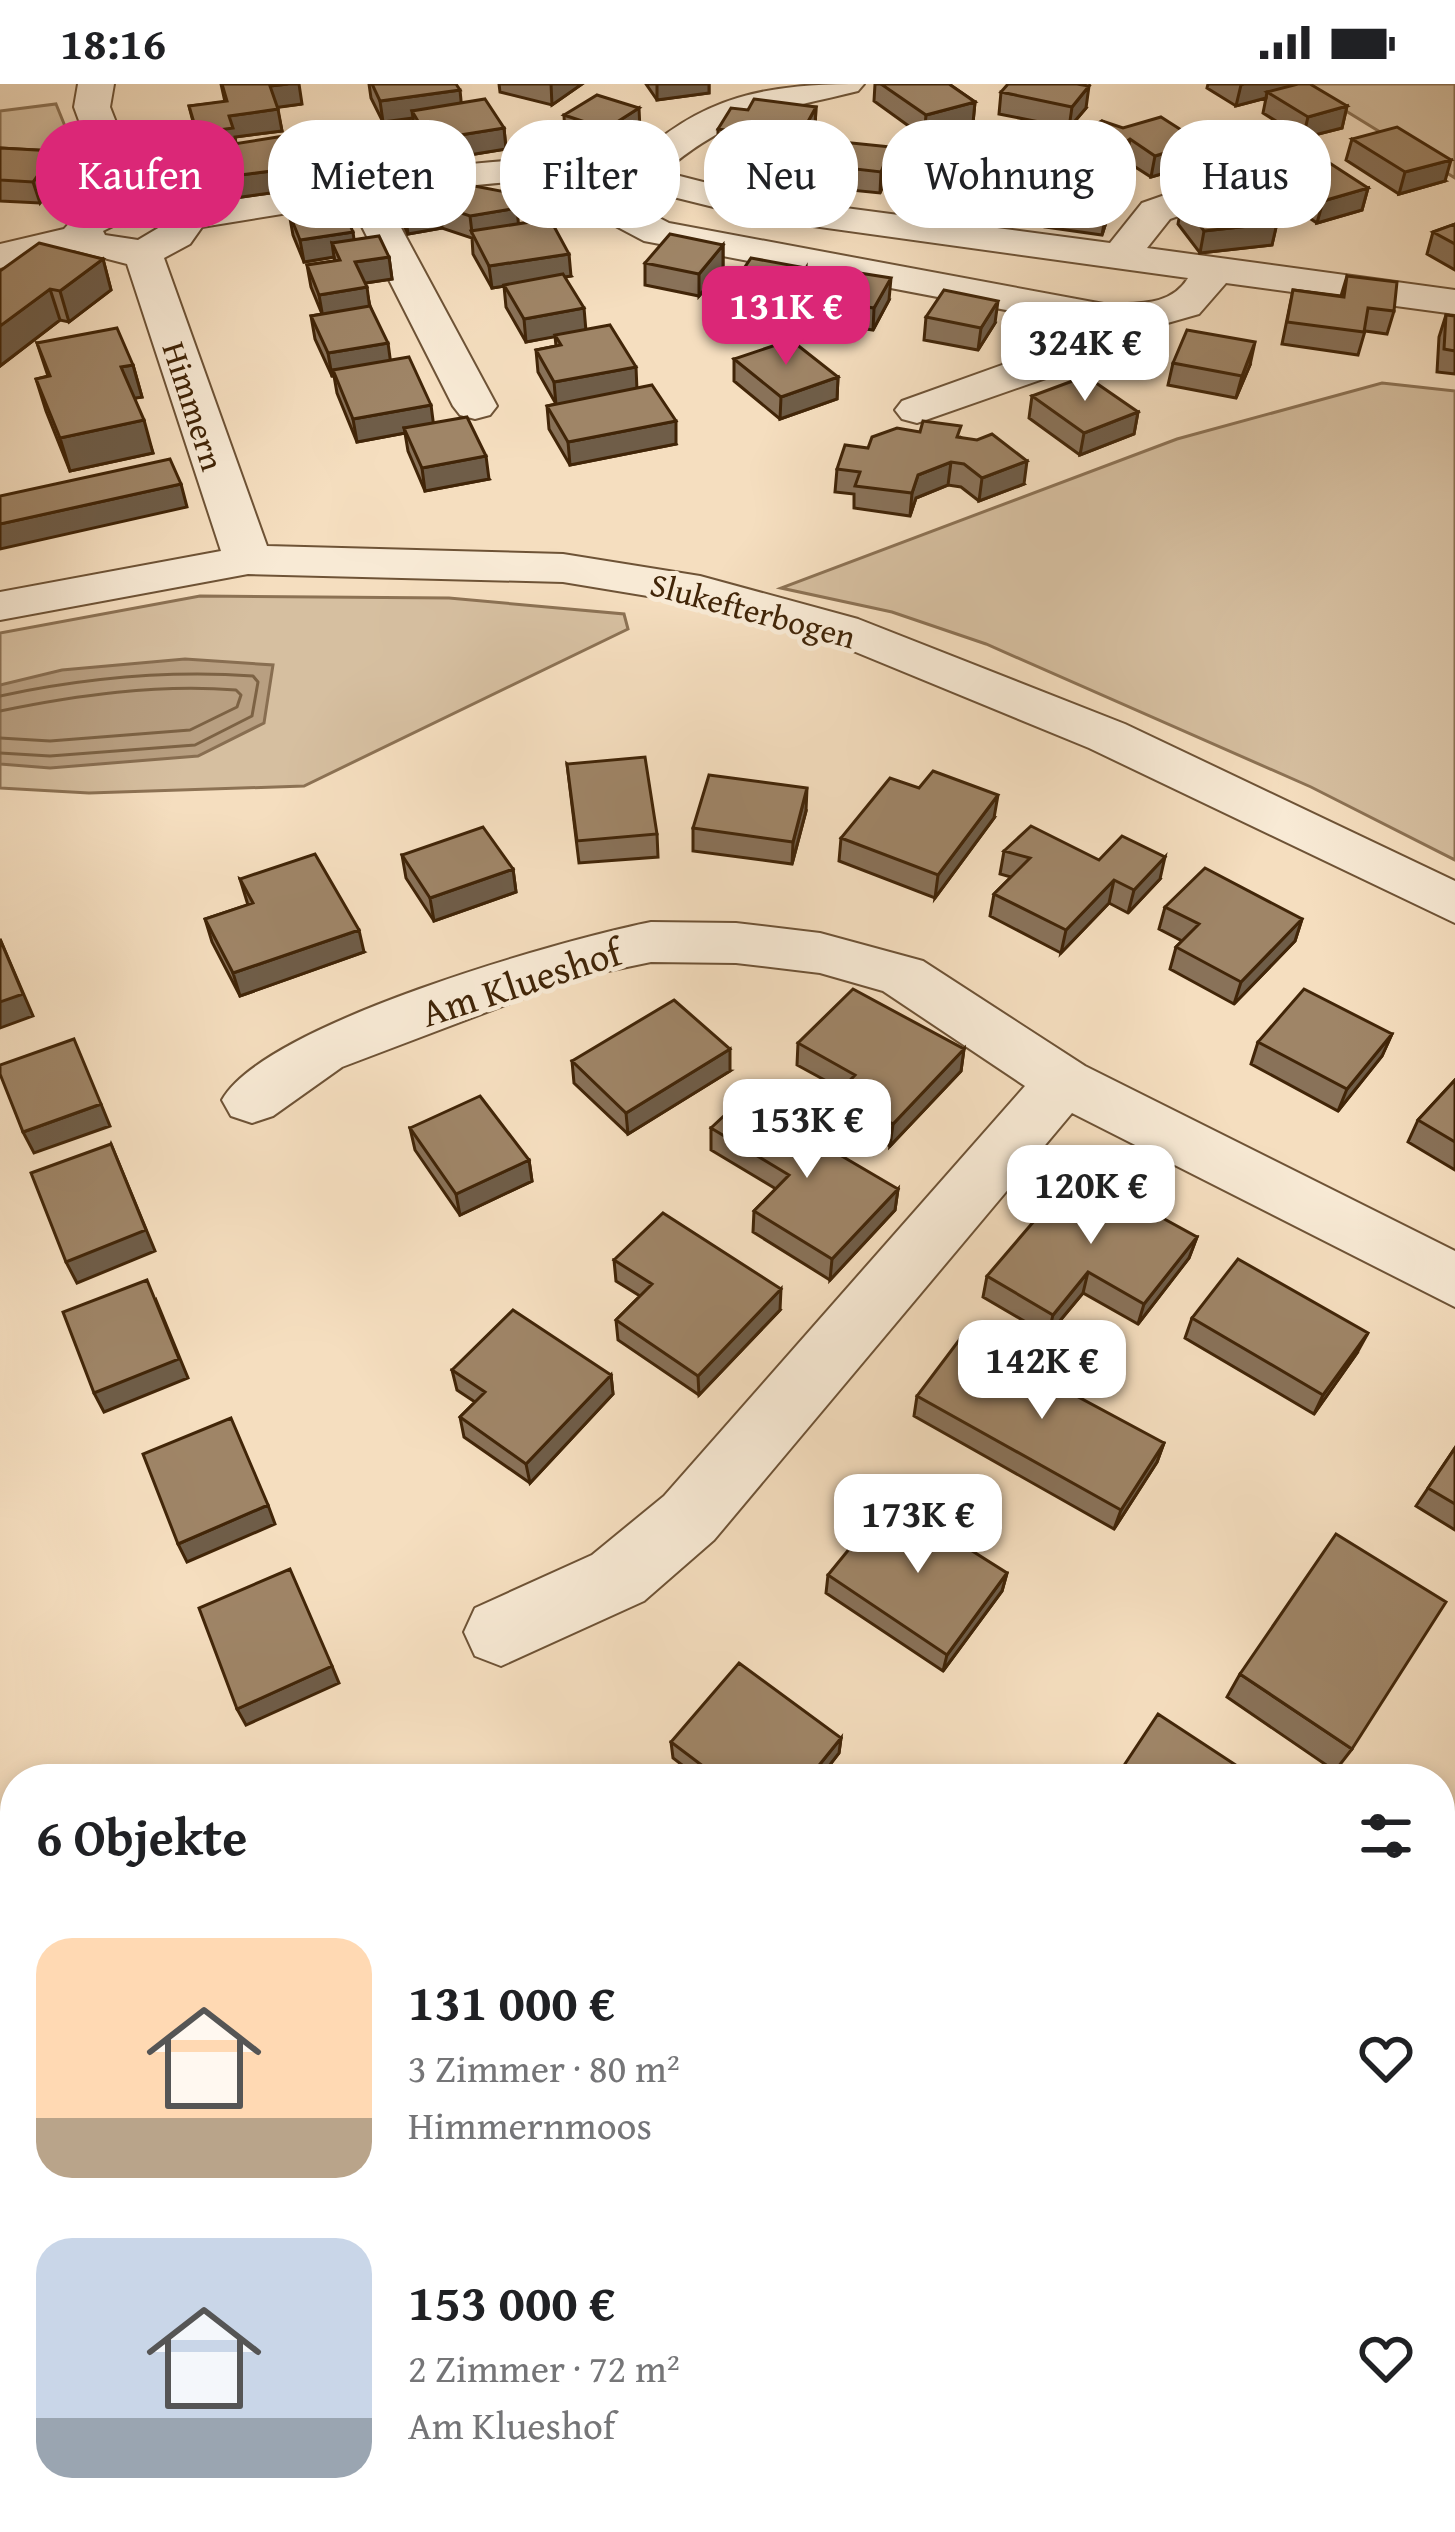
<!DOCTYPE html>
<html lang="de">
<meta charset="utf-8">
<style>
body{margin:0;font-family:"Gentium Book Plus",serif;background:#f2f2f2;color:#202124;height:100vh;display:flex;flex-direction:column;font-size:45px;white-space:nowrap}
*{box-sizing:border-box;margin:0}
p{font-size:39px;color:#757577}
.icon{flex:none;width:66px;height:66px;fill:none;stroke:currentColor;stroke-width:2;stroke-linecap:round;stroke-linejoin:round}
.map{position:relative;flex:1;overflow:hidden}
.panel{position:absolute;left:0px;top:1680px;width:1455px;height:768px;display:flex;flex-direction:column;background:#fff;border-radius:48px 48px 0 0;box-shadow:0 6px 18px #0003}
.panel>*{flex:none}
.banner{position:absolute;left:36px;top:36px;width:1383px;height:108px;display:flex;gap:24px}
.price{position:absolute;translate:-50% -102px;padding:0 27px;border-radius:24px;background:#fff;color:#222;font-size:39px;line-height:78px;filter:drop-shadow(0 3px 6px #0008)}
.price::after{content:'';position:absolute;left:50%;top:72px;width:36px;height:27px;margin-left:-18px;background:inherit;clip-path:polygon(0 0,100% 0,50% 100%)}
.price.on{background:#db2777;color:#fff}
ul{padding:0;list-style:none}
li{display:flex;align-items:center;gap:36px;height:300px;padding:0 36px}
li span{display:grid;place-items:center;flex:none;width:336px;height:240px;border-radius:36px;color:#555}
li>.icon{margin-inline-start:auto}
span .icon{width:144px;height:144px;fill:#fffc;stroke-width:1}
li b{font-size:51px}
h2{display:flex;justify-content:space-between;align-items:center;height:144px;padding:0 36px;font-size:51px}
.chip{padding:0 42px;border-radius:48px;background:#fff;box-shadow:0 6px 18px #0003;font-size:42px;line-height:108px}
.chip.on{background:#db2777;color:#fff}
.status{display:flex;justify-content:space-between;align-items:center;height:84px;padding:0 60px;background:#fff;direction:ltr}
.status svg{height:33px;fill:currentColor}
.map>svg:first-child{display:block}
.green{fill:#d6bfa0;stroke:#8c7254;stroke-width:3}
.water{fill:#b89f81;stroke:#886e51;stroke-width:3}
.lines{fill:none;stroke-linecap:round;stroke-linejoin:round}
.shore{stroke:#7c6244;stroke-width:3}
.minor-casing{stroke:#6e5336;stroke-width:4}
.minor{fill:#f8ead5;fill-rule:evenodd}
.wall{fill:#897259;stroke:#412508;stroke-width:3}
.shaded-wall{fill:#6f5d48;stroke:#412508;stroke-width:3}
.building{fill:#9f8567;stroke:#412508;stroke-width:3}
.labels{text-anchor:middle;stroke-width:10;stroke-linejoin:round;paint-order:stroke}
.far-street-label{font-size:33px;fill:#412508;stroke:#f8ead5}
.street-label{font-size:39px;fill:#412508;stroke:#f8ead5}
</style>
<div class="status"><b>18:16</b><svg viewBox="0 0 49 12"><path d="M0 12V9h3v3zM5 12V6h3v6zM10 12V3h3v9zM15 12V0h3v12zM26 1h20v11H26zM47 4h2v5h-2z"/></svg></div>
<div class="map">
<svg width="1455" height="2448" viewBox="0 0 1455 2448">
<rect width="100%" height="100%" fill="#f5debf"/>
<filter id="stains"><feTurbulence type="fractalNoise" baseFrequency=".00167" numOctaves="4"/><feColorMatrix values="0 0 0 0 .2 0 0 0 0 .09 0 0 0 0 .02 0 0 0 .5 -.17"/></filter>
<radialGradient id="worn" r=".72"><stop offset=".6" stop-color="#630" stop-opacity="0"/><stop offset="1" stop-color="#630" stop-opacity=".3"/></radialGradient>
<path class="green" d="M1302,0H1455V94Z
M56,20L73,62L0,73V27Z
M1382,299L1455,307V776L1311,703L986,560L892,528L781,504L1177,355Z
M200,512L449,514L624,530L628,545L304,702L89,709L0,704V549Z"/>
<path class="water" d="M185,575L273,581L264,639L198,672L50,684L0,680V601L62,586Z"/>
<g class="lines">
<path class="shore" d="M0,612C84,594 167,586 253,592L258,598L252,632L195,661L50,672L0,669
M0,627C78,611 156,600 236,606L241,611L237,623L190,646L50,657L0,654"/>
<g class="minor-casing">
<path id="minor" d="M78,0H114L110,23L144,110L177,114L189,121L339,98L316,53L321,45H347L374,93C460,80 542,68 630,81C701,10 768,0 864,0L858,7C778,27 730,30 664,88L762,113L1110,159L1142,119L1268,75H1294L1300,83L1294,91L1170,135L1147,164L1455,206V230L1226,199L1199,230L1157,242L1121,245L1060,289L917,339L902,335L895,326L902,317L1030,271L1079,240L644,157L610,139L605,131L614,101C537,90 462,102 385,114L497,322L490,331L475,335L460,331L453,322L350,119L202,143L190,160L164,174L267,462L563,470L700,492L858,535L1125,640L1455,797V839L1089,664L824,555L696,520L563,498L248,490L0,536V508L221,467L127,180L73,166L0,184V160L64,145L85,122L108,115L74,23ZM649,107L762,135L1188,194C1171,222 1139,219 1109,221L669,139L644,126ZM131,133H155L165,140L138,156L105,151L103,147Z
M651,838L736,839L820,849L923,877L1085,982L1455,1167V1223L1072,1029L714,1456L644,1517L501,1582L475,1572L464,1548L475,1524L592,1471L664,1412L1025,1002L883,907L820,889L736,879L651,878L579,893L342,983L273,1032L252,1039L231,1032L222,1016C264,940 561,856 651,838Z
M1455,1790V1892L1440,1898V1797Z
M1055,2433H1153L1147,2448H1049Z"/>
</g>
<use href="#minor" class="minor"/>
</g>
<path class="wall" d="M221,0L302,20L277,23L282,47L235,53L236,60L319,81L322,102L213,117L200,87L196,66L200,65L189,22L225,18Z
M369,0H456L461,19L504,44L506,65L432,77L414,48L413,34L383,38L371,14Z
M499,0H582L552,21L500,8Z
M646,0H709V9L657,16Z
M875,0H949L975,18L973,39L924,53L874,17Z
M1208,0H1291V2L1347,22L1342,44L1303,54L1263,29L1266,14L1236,22L1207,4Z
M1001,8L1086,24L1069,44L999,30Z
M816,23L815,44L794,85L735,78V69L718,67V45L748,26Z
M564,31L640,46L607,66L565,53Z
M1102,37L1196,80L1151,93L1126,77L1113,87L1074,73L1077,52Z
M1352,55L1445,97L1399,110L1346,76Z
M1011,60L1009,82L992,124L947,119L948,113L916,109L918,87L962,64Z
M0,64L55,67L61,88L40,119L0,117Z
M821,81L890,85L880,109L820,103Z
M1283,91L1368,104L1362,126L1317,139L1278,113Z
M394,105L518,140L571,192L565,193L586,245L637,304L676,360L570,381L549,345L547,322L556,320L538,288L536,266L556,262L555,252L526,258L506,223L504,202L492,204L473,170L472,154L442,144L408,150L397,127Z
M1115,110L1102,151L1045,143L1048,121Z
M1182,118L1277,139L1272,161L1200,169L1178,140Z
M289,129L389,173L392,195L365,199L370,222L390,276L433,339L489,395L425,407L408,367L405,349L357,358L337,309L334,292H332L315,255L311,232L322,230L311,203L307,181L335,177L334,173L304,178L293,151Z
M1455,140V186L1427,170L1433,148Z
M723,161V183L699,212L645,201V179Z
M103,175L111,206L69,238L60,236L0,282V187Z
M806,184L805,206L784,240L728,230V208Z
M1347,192L1394,227L1387,250L1365,247L1358,271L1282,260L1293,206L1341,212Z
M816,215L889,216L873,246L815,237Z
M1446,231L1455,232V290L1437,288L1439,253Z
M926,233L995,239L978,266L924,256Z
M37,259L133,281L142,313L134,314L153,369L70,387L46,327L36,295L48,292Z
M734,275L838,293L837,315L780,335L734,297Z
M1173,279L1250,281L1236,314L1168,301Z
M1032,312L1138,328L1134,350L1080,371L1029,334Z
M960,353L1024,400L979,417L961,403L948,401L916,414L910,432L854,424V410L835,408L837,385L868,364Z
M567,680L657,750L658,773L579,779Z
M806,727L792,780L693,767V744Z
M994,734L935,814L839,777L841,754Z
M1004,767L1099,776L1160,795L1128,829L1109,819L1061,869L990,832L994,810L1011,793L1000,790Z
M402,771L513,785L516,808L434,837L406,794Z
M240,795L364,868L240,912L212,858L205,835L248,821Z
M1165,823L1302,835L1295,857L1234,920L1170,885L1176,863L1182,857L1159,845Z
M1392,950L1382,972L1338,1027L1251,980L1258,958Z
M798,959L964,965L961,987L890,1062L836,1030L838,1009L841,1005L797,981Z
M572,977L730,987L628,1050L574,999Z
M1455,996V1086L1408,1058L1418,1036Z
M410,1044L529,1076L532,1097L460,1131L415,1066Z
M711,1044L898,1105L895,1126L830,1196L753,1148L754,1127L776,1105L711,1066Z
M1197,1153L1189,1174L1138,1240L1083,1209L1048,1251L983,1213L987,1192Z
M614,1176L780,1226L699,1311L618,1256L616,1236L640,1212L616,1197Z
M1192,1234L1357,1269L1314,1330L1185,1254Z
M452,1286L611,1291L613,1310L530,1399L464,1353L460,1333L475,1318L457,1306Z
M917,1312L1164,1359L1157,1378L1114,1445L914,1332Z
M1455,1364V1446L1416,1422Z
M1007,1489L1002,1507L943,1587L826,1509L828,1491Z
M1240,1590L1352,1665L1335,1687L1227,1613Z
M841,1654L839,1669L819,1695H700L673,1674L671,1658Z"/>
<path class="shaded-wall" d="M288,0H299L302,20L273,24L270,2Z
M551,0H582L552,21Z
M657,0H709V9L657,16Z
M1244,0H1291L1289,8H1267L1266,14L1236,22L1241,1Z
M1089,2L1086,24L1069,44L1072,23Z
M460,6L462,27H412L413,34L383,38L380,17Z
M975,18L973,39L924,53L926,31Z
M1347,22L1342,44L1303,54L1308,33Z
M816,23L815,44L794,85V63Z
M639,24L640,46L607,66L606,45Z
M278,25L282,47L235,53L237,66L202,70L197,49L229,32Z
M504,44L506,65L432,77L429,56Z
M1130,55L1126,77L1113,87L1116,65Z
M1200,58L1196,80L1151,93L1155,72Z
M1011,60L1009,82L992,124L994,103Z
M891,63L890,85L880,109L881,88Z
M55,67L61,88L40,119L33,98Z
M1451,76L1445,97L1399,110L1405,88Z
M319,81L322,102L213,117L209,95Z
M1119,88L1115,110L1102,151L1106,129Z
M1368,104L1362,126L1317,139L1323,117Z
M440,122L442,144L408,150L405,128Z
M517,124L519,146L472,149L470,132Z
M1277,139L1272,161L1200,169L1204,147Z
M353,148L356,170L332,159L334,173L304,178L300,156Z
M723,161V183L699,212V190Z
M569,170L571,192L492,204L489,182Z
M389,173L392,195L359,200L355,178Z
M103,175L111,206L69,238L60,207Z
M806,184L805,206L784,240L785,218Z
M891,194L889,216L873,246L874,224Z
M367,203L370,226L323,234L319,211Z
M50,205L60,236L0,282V242Z
M998,217L995,239L978,266L981,244Z
M584,224L586,247L526,258L524,235Z
M1255,258L1250,281L1236,314L1242,292Z
M388,259L391,281L333,286L334,292H332L328,269Z
M133,281L142,313L130,315L121,283Z
M636,283L637,306L556,321L554,298Z
M838,293L837,315L780,335L781,313Z
M431,321L434,344H404L405,349L357,358L353,335Z
M1138,328L1134,350L1080,371L1084,349Z
M144,336L153,369L70,387L60,354Z
M676,337V360L570,381L568,358Z
M486,372L489,395L425,407L422,384Z
M1027,377L1024,400L979,417L982,394Z
M951,378L948,401L916,414L910,432L912,409L918,391Z
M181,400L187,423L0,465V440Z
M807,704L806,727L792,780L793,758Z
M998,711L994,734L935,814L938,791Z
M1165,773L1160,795L1128,829L1134,806Z
M513,785L516,808L434,837L430,814Z
M1114,796L1109,819L1061,869L1066,846Z
M1302,835L1295,857L1234,920L1241,898Z
M359,846L364,868L240,912L233,889Z
M0,855L33,932L0,944Z
M1392,950L1382,972L1338,1027L1347,1005Z
M730,965V987L628,1050L626,1029Z
M964,965L961,987L890,1062L893,1040Z
M101,1020L110,1042L34,1069L23,1048Z
M111,1060L155,1167L77,1199L66,1178Z
M529,1076L532,1097L460,1131L456,1110Z
M898,1105L895,1126L830,1196L832,1175Z
M1197,1153L1189,1174L1138,1240L1144,1220Z
M1088,1188L1083,1209L1048,1251L1053,1231Z
M781,1205L780,1226L699,1311L698,1292Z
M156,1216L188,1294L104,1328L94,1309Z
M1368,1249L1357,1269L1314,1330L1323,1311Z
M611,1291L613,1310L530,1399L526,1380Z
M1164,1359L1157,1378L1114,1445L1121,1426Z
M268,1421L275,1440L187,1478L178,1460Z
M1007,1489L1002,1507L943,1587L947,1571Z
M332,1582L339,1599L246,1641L237,1625Z
M841,1654L839,1669L819,1695H808Z
M0,2249L15,2269V2291L0,2272Z
M15,2413V2433H22L8,2448H0V2428Z
M299,2433H315L304,2448H288Z"/>
<path class="building" d="M222,0H288L270,2L278,25L229,32L233,44L197,49L189,22L227,17Z
M372,0H456L460,6L380,17Z
M881,0H949L975,18L926,31Z
M1008,0H1077L1089,2L1072,23L1001,8Z
M1298,0H1310L1347,22L1308,33L1267,8Z
M597,11L639,24L606,45L564,31Z
M485,15L504,44L429,56L412,27Z
M754,15L816,23L794,63L735,56L740,48L718,45L731,24L748,26Z
M1161,33L1200,58L1155,72L1130,55L1116,65L1077,52L1102,37L1123,44Z
M1397,43L1451,76L1405,88L1352,55Z
M303,49L319,81L209,95L196,66Z
M966,55L1011,60L994,103L949,97L951,91L918,87L930,60L962,64Z
M832,57L891,63L881,88L821,81Z
M0,64L55,67L33,98L0,96Z
M1328,78L1368,104L1323,117L1283,91Z
M1062,81L1119,88L1106,129L1048,121Z
M448,97L506,108L517,124L470,132L440,122L405,128L394,105Z
M1254,110L1277,139L1204,147L1182,118Z
M341,121L353,148L300,156L289,129Z
M550,135L569,170L489,182L471,147Z
M1455,140V160L1433,148Z
M670,150L723,161L699,190L645,179Z
M379,152L389,173L355,178L367,203L319,211L307,181L340,176L332,159Z
M39,159L103,175L60,207L50,205L0,242V187Z
M751,174L806,184L785,218L728,208Z
M834,185L891,194L874,224L816,215Z
M563,190L584,224L524,235L504,201Z
M1347,192L1397,198L1394,227L1368,224L1364,248L1287,238L1293,206L1344,213Z
M944,206L998,217L981,244L926,233Z
M370,222L388,259L328,269L311,232Z
M1446,231L1455,232V267L1444,265Z
M610,241L636,283L554,298L536,266L561,261L555,251Z
M117,244L133,281L121,283L144,336L60,354L36,295L50,292L37,259Z
M1187,246L1255,258L1242,292L1173,279Z
M791,256L838,293L781,313L734,275Z
M409,273L431,321L353,335L333,286Z
M1086,292L1138,328L1084,349L1032,312Z
M652,301L676,337L568,358L547,322Z
M467,333L486,372L422,384L404,344Z
M923,337L961,342L957,353L977,356L992,350L1027,377L982,394L964,380L951,378L918,391L912,409L855,402L860,388L837,385L845,361L868,364L872,353L897,344L920,348Z
M170,375L181,400L0,440V412Z
M645,673L657,750L577,757L567,680Z
M933,687L998,711L938,791L841,754L890,694L919,704Z
M709,691L807,704L793,758L693,744Z
M1031,742L1099,776L1122,752L1165,773L1134,806L1114,796L1066,846L994,810L1030,774L1004,767Z
M483,743L513,785L430,814L402,771Z
M315,770L359,846L233,889L205,835L253,819L240,795Z
M1205,784L1302,835L1241,898L1176,863L1199,840L1165,823Z
M0,855L23,910L0,918Z
M853,905L964,965L893,1040L838,1009L855,991L798,959Z
M1304,905L1392,950L1347,1005L1258,958Z
M674,916L730,965L626,1029L572,977Z
M74,955L101,1020L23,1048L0,990V981Z
M1455,996V1058L1418,1036Z
M480,1012L529,1076L456,1110L410,1044Z
M743,1014L898,1105L832,1175L754,1127L789,1091L711,1044Z
M111,1060L146,1146L66,1178L31,1089Z
M1077,1087L1197,1153L1144,1220L1088,1188L1053,1231L987,1192Z
M663,1129L781,1205L698,1292L616,1236L652,1200L614,1176Z
M1238,1175L1368,1249L1323,1311L1192,1234Z
M147,1196L179,1275L94,1309L63,1228Z
M513,1226L611,1291L526,1380L460,1333L485,1308L452,1286Z
M963,1251L1164,1359L1121,1426L917,1312Z
M231,1334L268,1421L178,1460L143,1370Z
M1455,1364V1420L1428,1404Z
M890,1415L1007,1489L947,1571L828,1491Z
M1336,1450L1446,1518L1352,1665L1240,1590Z
M290,1485L332,1582L237,1625L199,1524Z
M739,1579L841,1654L808,1695H720L671,1658Z
M1158,1630L1257,1695H1115Z
M0,2272L15,2291V2413L0,2428Z
M152,2433H299L288,2448H141Z"/>
<g class="labels">
<g class="far-street-label">
<text transform="translate(194 322) rotate(72)" y="12">Himmern</text>
<text transform="translate(753 526) rotate(15)" y="12">Slukefterbogen</text>
</g>
<g class="street-label">
<text transform="translate(521 898) rotate(-18)" y="14">Am Klueshof</text>
</g>
</g>
<rect width="100%" height="100%" filter="url(#stains)"/>
<rect width="100%" height="100%" fill="url(#worn)"/>
</svg>
<b class="price on" style="left:786px;top:284px">131K €</b>
<b class="price" style="left:1085px;top:320px">324K €</b>
<b class="price" style="left:807px;top:1097px">153K €</b>
<b class="price" style="left:1091px;top:1163px">120K €</b>
<b class="price" style="left:1042px;top:1338px">142K €</b>
<b class="price" style="left:918px;top:1492px">173K €</b>
<div class="banner">
<a class="chip on">Kaufen</a>
<a class="chip">Mieten</a>
<a class="chip">Filter</a>
<a class="chip">Neu</a>
<a class="chip">Wohnung</a>
<a class="chip">Haus</a>
</div>
<section class="panel">
<h2>6 Objekte<svg class="icon" aria-label="filters" viewBox="0 0 24 24"><path d="M4 7h16M4 17h16"/><circle cx="9" cy="7" r="2"/><circle cx="15" cy="17" r="2"/></svg></h2>
<ul>
<li><span style="background:linear-gradient(#ffd9b3 75%,#b9a48a 0)"><svg class="icon" aria-label="home" viewBox="0 0 24 24"><path d="M3 11l9-7 9 7M6 9v11h12V9"/></svg></span><div><b>131 000 €</b><p>3 Zimmer · 80 m²</p><p>Himmernmoos</p></div><svg class="icon" aria-label="heart" viewBox="0 0 24 24"><path d="M12 20l-8-8c-3-5 5-10 8-4 3-6 11-1 8 4z"/></svg></li>
<li><span style="background:linear-gradient(#c9d6e8 75%,#9aa5b1 0)"><svg class="icon" aria-label="home" viewBox="0 0 24 24"><path d="M3 11l9-7 9 7M6 9v11h12V9"/></svg></span><div><b>153 000 €</b><p>2 Zimmer · 72 m²</p><p>Am Klueshof</p></div><svg class="icon" aria-label="heart" viewBox="0 0 24 24"><path d="M12 20l-8-8c-3-5 5-10 8-4 3-6 11-1 8 4z"/></svg></li>
</ul>
</section>
</div>
